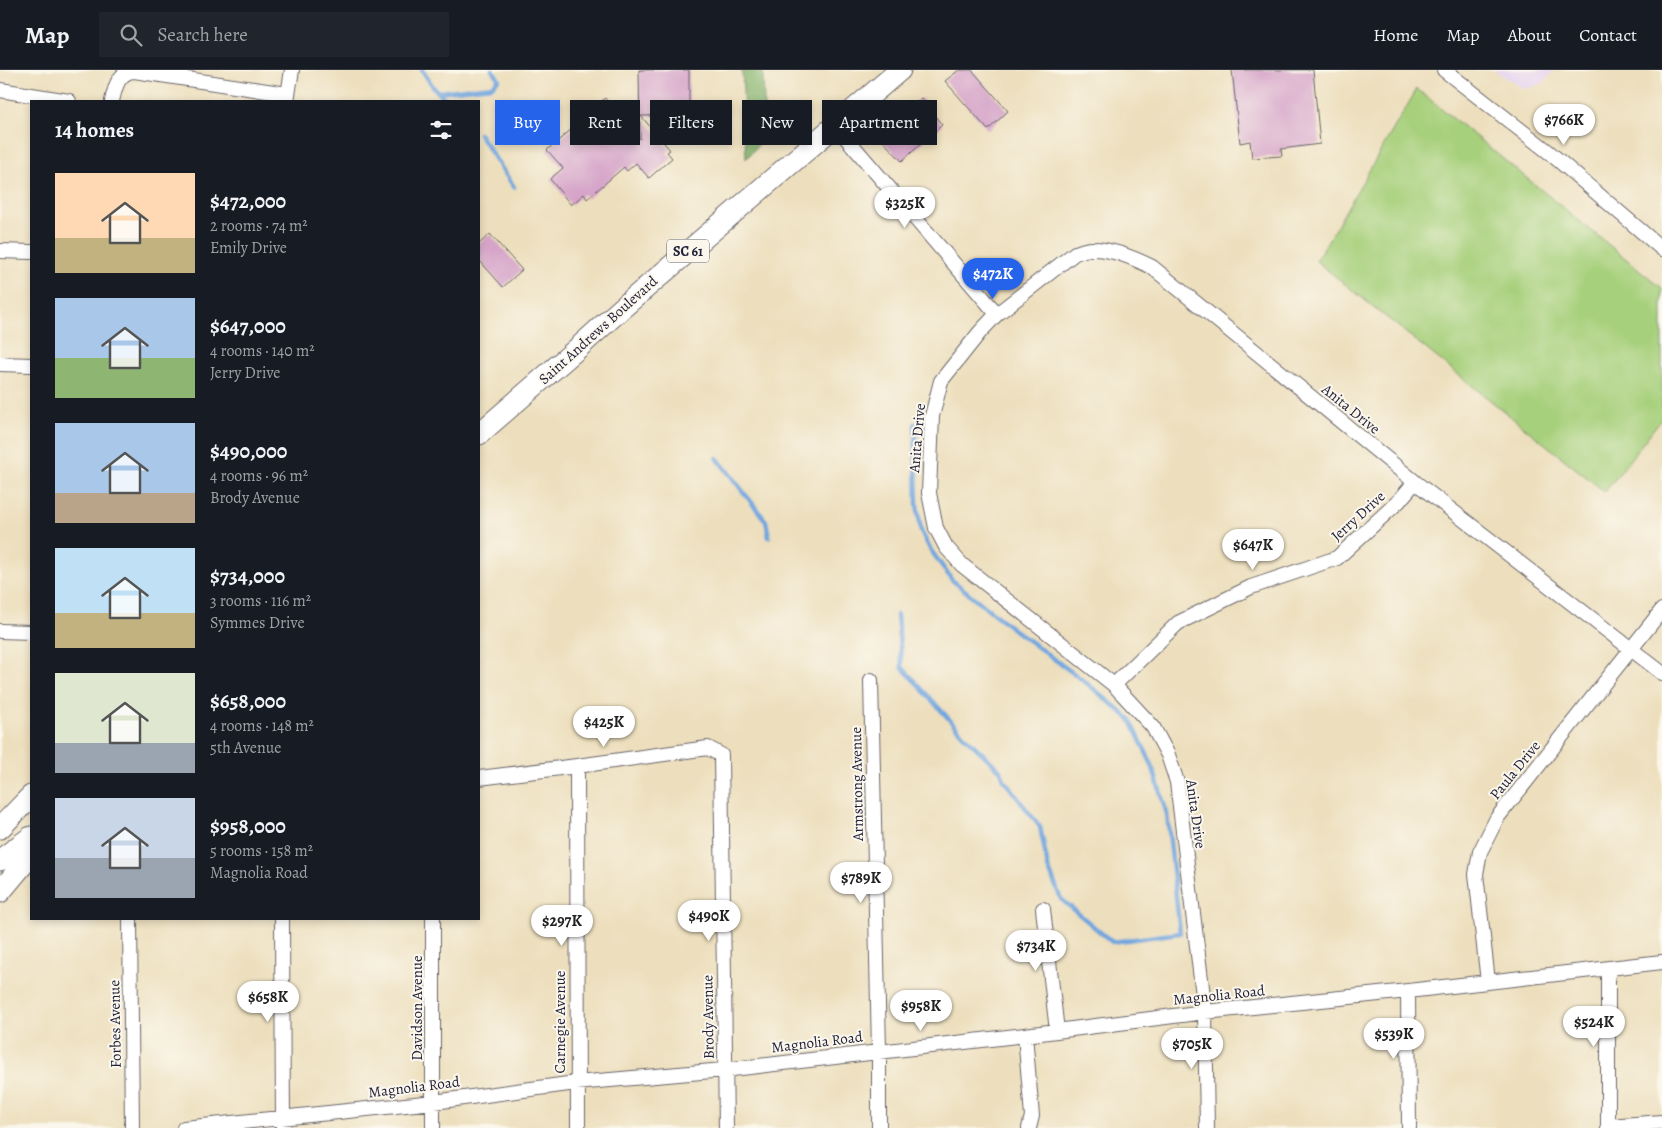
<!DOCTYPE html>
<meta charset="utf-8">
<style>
body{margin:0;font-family:Alegreya,serif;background:#20242c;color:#f1f3f6;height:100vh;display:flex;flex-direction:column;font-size:19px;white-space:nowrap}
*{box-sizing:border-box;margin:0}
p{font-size:16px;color:#9ea1a6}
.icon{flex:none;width:28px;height:28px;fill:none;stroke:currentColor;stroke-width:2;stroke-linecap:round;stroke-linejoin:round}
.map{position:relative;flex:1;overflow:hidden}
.details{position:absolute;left:30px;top:30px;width:450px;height:820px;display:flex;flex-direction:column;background:#171b24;border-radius:0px;box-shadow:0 2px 8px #0003}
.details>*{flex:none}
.banner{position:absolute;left:495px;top:30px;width:475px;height:45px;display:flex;gap:10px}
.price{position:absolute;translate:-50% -42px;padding:0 11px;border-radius:18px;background:#fff;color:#222;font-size:16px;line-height:32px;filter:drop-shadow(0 1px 2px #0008)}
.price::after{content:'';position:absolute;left:50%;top:30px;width:15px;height:11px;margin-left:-8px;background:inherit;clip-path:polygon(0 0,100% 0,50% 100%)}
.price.selected{background:#2563eb;color:#fff}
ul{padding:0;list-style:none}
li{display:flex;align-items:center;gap:15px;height:125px;padding:0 25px}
li span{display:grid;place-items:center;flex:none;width:140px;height:100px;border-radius:0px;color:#555}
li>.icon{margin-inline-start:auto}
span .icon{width:60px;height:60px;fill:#fffc;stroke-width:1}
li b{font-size:21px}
h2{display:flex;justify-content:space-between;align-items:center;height:60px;padding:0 25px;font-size:21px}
.tag{padding:0 18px;border-radius:0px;background:#171b24;box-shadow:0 2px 8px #0003;font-size:18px;line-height:45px}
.tag.selected{background:#2563eb;color:#fff}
header{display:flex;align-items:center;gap:30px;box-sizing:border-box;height:70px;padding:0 25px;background:#171b24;border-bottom:1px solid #363941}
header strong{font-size:24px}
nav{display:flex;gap:28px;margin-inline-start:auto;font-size:18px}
.search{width:350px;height:45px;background:#20242c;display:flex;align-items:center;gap:12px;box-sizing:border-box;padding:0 18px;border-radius:0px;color:#9ea1a6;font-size:19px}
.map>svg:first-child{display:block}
.built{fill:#e6d2f0}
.green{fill:#a7d07b;stroke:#64795b}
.forest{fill:#85b26b;stroke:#546a53}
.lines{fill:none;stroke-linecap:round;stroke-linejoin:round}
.stream{stroke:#71a6de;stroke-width:4.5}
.building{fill:#d6a4c9}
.minor-casing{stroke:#696468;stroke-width:16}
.primary-casing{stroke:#696468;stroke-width:23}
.minor{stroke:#fff;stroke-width:14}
.primary{stroke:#fff;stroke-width:21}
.labels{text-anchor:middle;stroke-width:4;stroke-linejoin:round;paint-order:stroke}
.shield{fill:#fbf7ec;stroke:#636270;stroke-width:1}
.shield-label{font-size:14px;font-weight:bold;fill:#22223b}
.street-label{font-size:15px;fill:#22223b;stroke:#fbf7ec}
</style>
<header>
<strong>Map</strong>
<div class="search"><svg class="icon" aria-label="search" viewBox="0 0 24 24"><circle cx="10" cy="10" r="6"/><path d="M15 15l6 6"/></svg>Search here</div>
<nav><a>Home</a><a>Map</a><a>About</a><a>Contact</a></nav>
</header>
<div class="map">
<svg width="1662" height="1058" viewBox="0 0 1662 1058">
<rect width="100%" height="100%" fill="#fbf7ec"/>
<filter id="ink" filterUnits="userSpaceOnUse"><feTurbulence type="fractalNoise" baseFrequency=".02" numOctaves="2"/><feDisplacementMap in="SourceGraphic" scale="10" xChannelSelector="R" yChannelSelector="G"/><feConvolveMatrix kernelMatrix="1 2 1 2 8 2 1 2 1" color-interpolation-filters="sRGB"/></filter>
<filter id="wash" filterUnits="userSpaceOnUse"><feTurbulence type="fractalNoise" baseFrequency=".0096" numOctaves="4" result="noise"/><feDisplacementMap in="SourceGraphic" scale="20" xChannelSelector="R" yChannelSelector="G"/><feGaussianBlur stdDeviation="1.12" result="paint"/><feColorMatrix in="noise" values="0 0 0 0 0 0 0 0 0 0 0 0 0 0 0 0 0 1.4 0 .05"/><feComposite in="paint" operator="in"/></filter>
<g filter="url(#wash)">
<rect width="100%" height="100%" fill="#eddfbd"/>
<path class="built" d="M1493,0H1554L1543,13L1525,19Z"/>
<path class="green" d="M1417,19L1662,218V348L1605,422L1316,191Z"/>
<path class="forest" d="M742,0H763L765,67L746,89Z"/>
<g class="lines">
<path class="stream" d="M422,0L434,18L447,31
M438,22L492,16L499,9L492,0
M479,64L514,117
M717,388L766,451L769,467
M897,545L902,597L967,669L1001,701L1004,710L1040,757L1048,797L1061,829L1112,872L1180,863L1167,744L1152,695L1130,649L1084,611L1013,559L952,510L930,479L921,461L917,434L915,354"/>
</g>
<g id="blocks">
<path class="building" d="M639,0H689V45L641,46L670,80L667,82L672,88L649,108L636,93L627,101L624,97L587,129L584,124L571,135L550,109L563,98L547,80L585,48L579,41L589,33L594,38L605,28L640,69Z
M959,0H972L1008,41L988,60L945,11Z
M1232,0H1313L1320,74L1281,79L1282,86L1252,88L1250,71L1240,73Z
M921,28L942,55L902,91L876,64Z
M490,164L522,200L503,217L479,190V174Z"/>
</g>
</g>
<g filter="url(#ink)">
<use href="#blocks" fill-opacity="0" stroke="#696468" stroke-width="1"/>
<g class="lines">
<g class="minor-casing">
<path id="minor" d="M1444,0L1550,83L1662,179
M0,20L69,31
M112,31C115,18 118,2 134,1L287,24
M287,31L292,0
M836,56L997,244
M0,181L31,182
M0,294L31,295
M0,561L31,562
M871,610L879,981V1058
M1114,615L1178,553L1251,517L1337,488L1399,431L1415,412
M577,696L578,1058
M479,708L577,696L708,678L721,685L726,1058
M1043,839L1057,961
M130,849L132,1058
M282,849L283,1058
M433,849V1058
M1488,912L1476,804L1480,782L1497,748L1662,540
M1408,921L1409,1058
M1025,965L1032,1046L1029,1058
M1608,1056L1662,1052
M184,1058L434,1032L576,1013L724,1000L1025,965L1205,942L1408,921L1662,892
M1207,1058L1205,942L1177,712L1168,685L1153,657L1114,615L962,495L946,477L936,458L929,423L932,346L941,311L980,262L997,244L1075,183C1080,182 1085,179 1091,179C1111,178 1134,188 1152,197L1415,412L1662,603
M1608,1058V898"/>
</g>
<g class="primary-casing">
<path id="primary" d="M479,364L578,278L621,239L900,0
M0,758L31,726
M0,790L31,767
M0,822L31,785"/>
</g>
<use href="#minor" class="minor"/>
<use href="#primary" class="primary"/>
</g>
</g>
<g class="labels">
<rect class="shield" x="667" y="169.5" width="42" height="23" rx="4"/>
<g class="shield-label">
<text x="688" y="186">SC 61</text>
</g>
<g class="street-label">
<text transform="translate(598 260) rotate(-42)" y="5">Saint Andrews Boulevard</text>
<text transform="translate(1351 339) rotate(39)" y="5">Anita Drive</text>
<text transform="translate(917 368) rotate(-85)" y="5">Anita Drive</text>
<text transform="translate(1358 446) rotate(-42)" y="5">Jerry Drive</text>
<text transform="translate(1515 700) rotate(-51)" y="5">Paula Drive</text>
<text transform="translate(857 714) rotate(-91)" y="5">Armstrong Avenue</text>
<text transform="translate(1196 744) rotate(82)" y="5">Anita Drive</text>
<text transform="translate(1219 925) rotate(-6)" y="5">Magnolia Road</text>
<text transform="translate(417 938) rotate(-90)" y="5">Davidson Avenue</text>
<text transform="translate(708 947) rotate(-91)" y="5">Brody Avenue</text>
<text transform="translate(560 952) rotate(-90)" y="5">Carnegie Avenue</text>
<text transform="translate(115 954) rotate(-91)" y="5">Forbes Avenue</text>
<text transform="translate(817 972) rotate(-7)" y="5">Magnolia Road</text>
<text transform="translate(414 1017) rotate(-7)" y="5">Magnolia Road</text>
</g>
</g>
</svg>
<b class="price" style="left:1564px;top:76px">$766K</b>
<b class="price" style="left:905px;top:159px">$325K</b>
<b class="price selected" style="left:993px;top:230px">$472K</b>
<b class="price" style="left:1253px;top:501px">$647K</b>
<b class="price" style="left:604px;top:678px">$425K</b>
<b class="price" style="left:861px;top:834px">$789K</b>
<b class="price" style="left:709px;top:872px">$490K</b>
<b class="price" style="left:562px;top:877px">$297K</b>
<b class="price" style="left:1036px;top:902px">$734K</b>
<b class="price" style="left:268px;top:953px">$658K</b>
<b class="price" style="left:921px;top:962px">$958K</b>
<b class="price" style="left:1594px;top:978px">$524K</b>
<b class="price" style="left:1394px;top:990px">$539K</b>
<b class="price" style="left:1192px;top:1000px">$705K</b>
<div class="banner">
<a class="tag selected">Buy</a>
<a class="tag">Rent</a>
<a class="tag">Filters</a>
<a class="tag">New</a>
<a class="tag">Apartment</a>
</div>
<section class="details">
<h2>14 homes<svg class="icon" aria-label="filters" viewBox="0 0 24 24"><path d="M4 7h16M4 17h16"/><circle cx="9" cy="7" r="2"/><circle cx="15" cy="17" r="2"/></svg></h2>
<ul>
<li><span style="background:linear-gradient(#ffd9b3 65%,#c2b280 0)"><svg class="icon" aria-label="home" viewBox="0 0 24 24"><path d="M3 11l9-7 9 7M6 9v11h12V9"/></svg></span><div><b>$472,000</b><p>2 rooms · 74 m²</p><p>Emily Drive</p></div></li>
<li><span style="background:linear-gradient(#a9c7e8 60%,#8fb573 0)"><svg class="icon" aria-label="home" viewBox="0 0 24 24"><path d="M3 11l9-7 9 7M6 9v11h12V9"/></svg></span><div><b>$647,000</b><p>4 rooms · 140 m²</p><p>Jerry Drive</p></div></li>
<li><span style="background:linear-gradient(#a9c7e8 70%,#b9a48a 0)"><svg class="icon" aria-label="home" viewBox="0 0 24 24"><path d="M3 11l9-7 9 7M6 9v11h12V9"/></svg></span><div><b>$490,000</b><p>4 rooms · 96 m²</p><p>Brody Avenue</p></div></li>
<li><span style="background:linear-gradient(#bfe0f5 65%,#c2b280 0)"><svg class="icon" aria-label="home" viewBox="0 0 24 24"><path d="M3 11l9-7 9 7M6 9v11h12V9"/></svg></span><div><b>$734,000</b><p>3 rooms · 116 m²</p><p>Symmes Drive</p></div></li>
<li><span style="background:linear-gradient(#dfe7d0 70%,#9aa5b1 0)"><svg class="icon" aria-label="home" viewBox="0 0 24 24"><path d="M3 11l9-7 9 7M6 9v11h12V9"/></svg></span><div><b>$658,000</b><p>4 rooms · 148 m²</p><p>5th Avenue</p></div></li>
<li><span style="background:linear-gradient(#c9d6e8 60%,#9aa5b1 0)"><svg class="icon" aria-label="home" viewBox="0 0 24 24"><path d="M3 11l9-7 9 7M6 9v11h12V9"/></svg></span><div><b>$958,000</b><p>5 rooms · 158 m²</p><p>Magnolia Road</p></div></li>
</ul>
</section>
</div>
